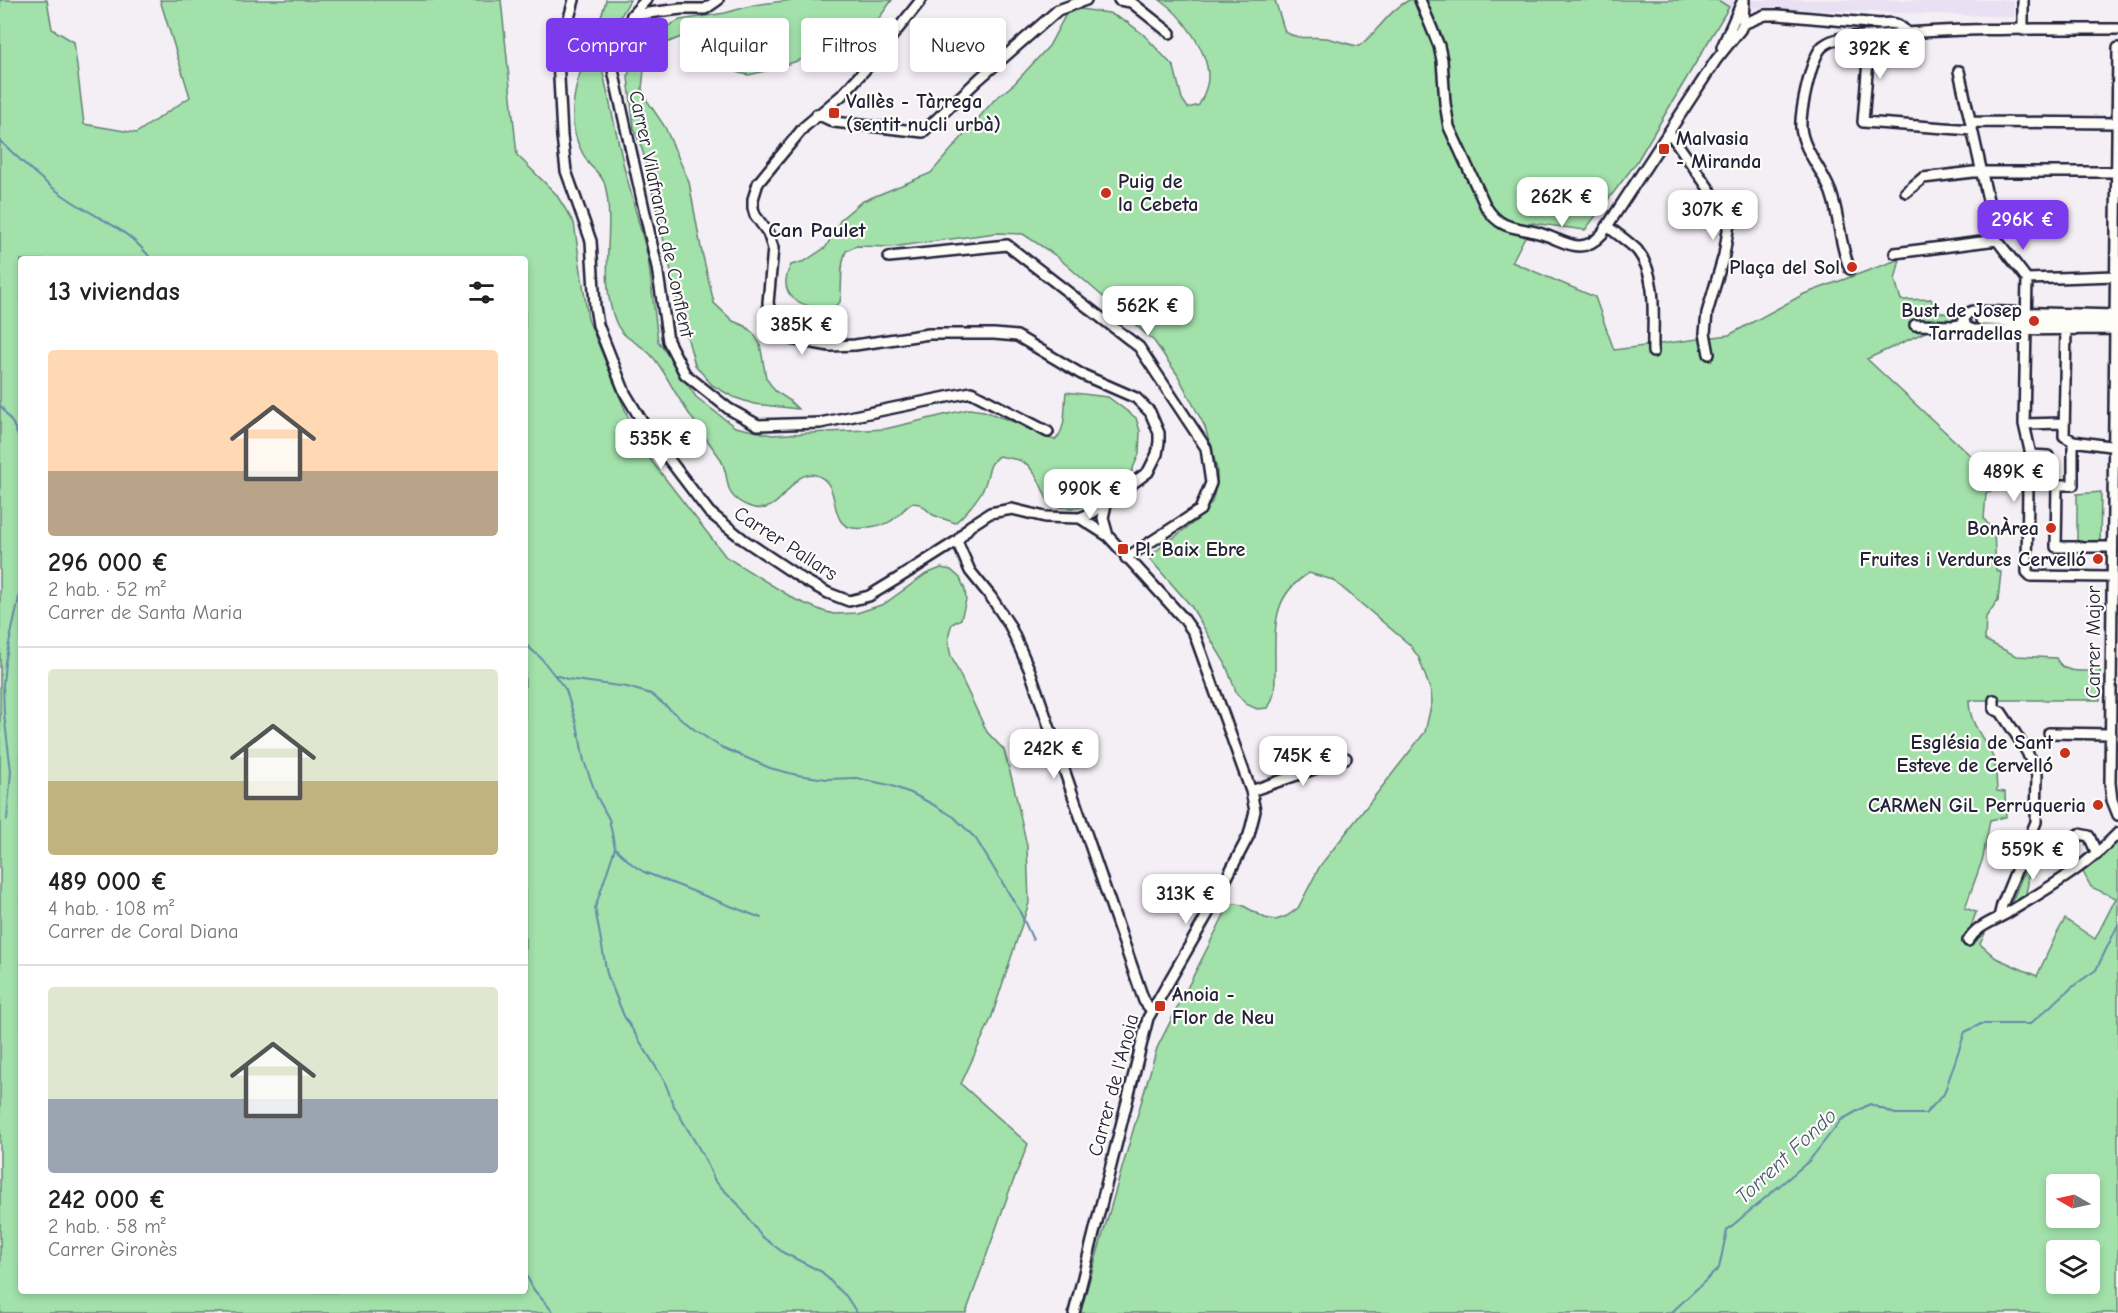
<!DOCTYPE html>
<html lang="es">
<meta charset="utf-8">
<style>
body{margin:0;font-family:"Comic Neue",sans-serif;background:#f2f2f2;color:#202124;height:100vh;display:flex;flex-direction:column;font-size:22px;white-space:nowrap}
*{box-sizing:border-box;margin:0}
p{font-size:20px;color:#757577}
.icon{flex:none;width:33px;height:33px;fill:none;stroke:currentColor;stroke-width:2;stroke-linecap:round;stroke-linejoin:round}
.map{position:relative;flex:1;overflow:hidden}
.side{position:absolute;left:18px;top:256px;width:510px;height:1038px;display:flex;flex-direction:column;background:#fff;border-radius:6px;box-shadow:0 3px 9px #0003}
.side>*{flex:none}
.guide{position:absolute;left:546px;top:18px;width:570px;height:54px;display:flex;gap:12px}
.needle{width:39px;rotate:279deg}
.controls{position:absolute;left:2046px;top:1174px;display:grid;gap:12px}
.controls a{display:grid;place-items:center;width:54px;height:54px;border-radius:6px;background:#fff;box-shadow:0 3px 9px #0003;font-size:30px}
.price{position:absolute;translate:-50% -51px;padding:0 14px;border-radius:12px;background:#fff;color:#222;font-size:20px;line-height:39px;filter:drop-shadow(0 2px 3px #0008)}
.price::after{content:'';position:absolute;left:50%;top:36px;width:18px;height:14px;margin-left:-9px;background:inherit;clip-path:polygon(0 0,100% 0,50% 100%)}
.price.selected{background:#7c3aed;color:#fff}
ul{padding:0;list-style:none}
li{display:grid;align-content:center;gap:12px;height:318px;padding:0 30px}
li+li{border-top:2px solid #e0e0e0}
li span{display:grid;place-items:center;height:186px;border-radius:6px;color:#555}
li>.icon{margin-inline-start:auto}
span .icon{width:108px;height:108px;fill:#fffc;stroke-width:1}
li b{font-size:26px}
h2{display:flex;justify-content:space-between;align-items:center;height:72px;padding:0 30px;font-size:26px}
.chip{padding:0 21px;border-radius:6px;background:#fff;box-shadow:0 3px 9px #0003;font-size:21px;line-height:54px}
.chip.selected{background:#7c3aed;color:#fff}
.map>svg:first-child{display:block}
.built{fill:#eae0f3}
.green{fill:#a2e1aa;stroke:#628272;stroke-width:1.5;fill-rule:evenodd}
.lines{fill:none;stroke-linecap:round;stroke-linejoin:round}
.stream{stroke:#6689aa;stroke-width:2}
.minor-casing{stroke:#22223b;stroke-width:14}
.minor{stroke:#fdfcf7;stroke-width:9}
.poi-dot{fill:#c8321e;stroke:#fdfcf7;stroke-width:2}
.labels{text-anchor:middle;stroke-width:4.5;stroke-linejoin:round;paint-order:stroke}
.poi-label{font-size:20px;font-weight:bold;fill:#22223b;stroke:#fdfcf7;text-anchor:end}
.street-label{font-size:20px;fill:#22223b;stroke:#fdfcf7}
.neighbourhood-label{font-size:21px;font-weight:bold;fill:#22223b;stroke:#fdfcf7}
.water-label{font-size:21px;font-style:italic;fill:#445672;stroke:#fdfcf7}
</style>
<div class="map">
<svg width="2118" height="1313" viewBox="0 0 2118 1313">
<rect width="100%" height="100%" fill="#f4eff5"/>
<filter id="ink" filterUnits="userSpaceOnUse"><feTurbulence type="fractalNoise" baseFrequency=".0167" numOctaves="2"/><feDisplacementMap in="SourceGraphic" scale="12" xChannelSelector="R" yChannelSelector="G"/><feConvolveMatrix kernelMatrix="1 2 1 2 8 2 1 2 1" color-interpolation-filters="sRGB"/></filter>
<g filter="url(#ink)">
<path class="built" d="M1718,0H2014V17L1729,7Z"/>
<path class="green" d="M0,0H47L52,29L74,42L84,124L136,133L190,97L160,0H501L517,155L556,194L574,223L588,319L640,446L726,557L796,600L823,611L834,614L857,613L884,604L926,574L941,568L951,570L960,578L965,590L966,600L961,619L952,624C947,636 948,644 951,656L987,732L1004,750L1014,787L1027,846L1029,903L991,1019L961,1084L1028,1144L1009,1192L966,1313H0ZM21,260H525V1292H21Z
M606,0H630L608,39L603,73L624,167L648,257L658,341L696,397L735,427L772,435L885,429L969,409L984,411L1027,427L1044,437L1055,440C1067,429 1064,407 1066,392L1108,397L1136,418L1140,431L1139,454L1130,475L1118,486L1087,505L1076,508L1059,507L1047,499L1037,477L1028,465L1019,460L999,456C987,463 989,478 983,489C976,502 966,513 955,523L933,515L920,504L912,503C904,508 899,516 891,521C884,526 873,526 865,528C821,534 847,485 816,475C789,467 784,521 748,506C718,493 734,478 718,455C704,436 690,416 677,395C668,381 662,366 650,354C637,340 623,341 615,320C598,277 616,230 605,185C603,176 595,171 589,164C581,152 574,136 573,122C570,78 596,41 606,0Z
M792,0H892L875,24L866,30L833,42L800,60L773,69L749,75L739,73L727,66L716,45L706,38L686,35L664,44L656,52L644,70L642,89L646,99L665,127L689,182L701,248L714,303L733,321L745,326L754,334L760,344L766,378L775,391L789,400L798,409L754,404L733,397L712,385L695,365L683,322L643,152L634,128L628,77L632,55L639,44L649,36L680,20L725,13L754,5Z
M1160,0H1275L1285,32C1301,41 1309,36 1326,38C1338,40 1347,45 1359,46C1378,32 1388,11 1409,0H1718L1729,7L1636,163L1585,230L1532,223L1512,262L1595,297L1614,350L1729,335L1804,294L1900,259L1895,280L1901,300L1931,299L1936,311L1958,317L1867,359L1985,469L2022,460L2021,489L2004,487L1986,493L1984,519L1994,532L1996,570L2001,572L1998,600L1986,617L1985,640L2016,656L2056,658C2064,675 2083,671 2100,670V700H1969C1969,722 1981,734 1991,753C1997,764 1996,779 1997,791L2005,792L2006,817L1990,820L1983,858L1965,908L1976,912L1969,933L1988,927L1980,944L1996,958L2037,976L2055,937L2065,919L2095,939L2116,898L2091,887L2082,870L2099,861L2118,839V1313H1080L1157,1048L1230,903L1242,905L1265,918L1276,920L1287,916L1298,908L1320,866L1425,732L1432,702L1431,692L1419,658L1410,645L1333,580L1309,573C1271,596 1275,628 1275,668C1275,683 1276,695 1268,708L1257,709L1246,704L1237,694L1225,663L1191,606L1148,557L1197,520L1212,502L1217,483V469L1205,427L1177,374L1154,341L1055,255L1023,234L996,233L891,247L856,246L846,251C839,267 843,285 840,302L830,310C803,307 774,298 791,265L805,261L826,247L841,219L861,202L931,173L995,99L1014,84L1049,46L1065,16L1073,8L1109,13L1127,22L1144,35L1174,67L1182,99L1188,108L1199,105C1203,97 1208,87 1208,78C1209,51 1181,14 1160,0ZM2056,1185H2090V1218H2056ZM2056,1251H2090V1284H2056Z
M2101,492L2100,544H2077V494Z
M2025,870L2028,871V884L2025,897L2011,904Z"/>
<g class="lines">
<path class="stream" d="M0,141C22,161 42,182 67,198C99,220 127,227 152,260
M0,405L13,424L21,443
M525,644L541,658L566,690L578,729L584,761L597,797L609,819L615,848L633,865L644,872L761,918
M556,675L567,679L627,687L651,694L695,730L719,746L770,768L797,775L827,779L856,778L889,785L911,793L934,805L954,817L976,839L1019,910L1033,940
M7,820L11,771L4,714L3,685L5,662L21,589
M615,848L595,908L607,974L624,1016L664,1080L674,1106L704,1157L715,1181L738,1204L761,1236L784,1253L822,1272L835,1286L846,1296L857,1313
M525,1273L534,1290L554,1313
M1671,1313L1719,1268L1727,1230L1809,1161L1841,1120L1870,1104L1895,1114H1925L1944,1094L1965,1032L1981,1024H2030L2076,984L2096,970L2118,925"/>
<g class="minor-casing">
<path id="minor" d="M574,0L558,58L562,136L566,171L591,241L595,307L598,325L625,393L649,433L709,512L744,540L804,580L828,593L849,601L869,596L897,579L957,541L970,526L990,513L1012,509L1045,517L1080,518L1092,513L1148,472L1157,454L1159,442V433L1150,412L1136,398L1081,374L1017,336L994,334H929L855,345L830,346L791,339L778,329L773,322L768,303L773,248L768,233L755,215L753,208V199L758,183L804,127L842,95L870,64L921,0
M646,0L632,15L613,70L657,267L668,341L685,374L729,409L758,425L820,423L971,392L1048,432
M1119,0L1131,2L1170,33
M1420,0L1439,46L1442,60L1445,103L1449,127L1486,207C1502,232 1518,226 1542,234C1565,241 1581,257 1602,234L1716,60L1740,30L1743,24L1744,0
M632,15L681,9H705L718,0
M1743,24L1765,15H1778L1880,24C1893,22 1899,23 1907,33
M2023,30V0
M1870,36L1863,122L1972,130
M1722,47L1742,2
M2118,48L2110,783L2112,800L2118,815
M1959,71L1997,240L2027,279
M817,114L834,122L923,132L979,79L1058,10L1086,0
M1971,122L2117,123
M1669,132L1721,206L1729,224L1724,255L1707,313L1705,333L1709,354
M1906,192L1923,178L1973,172H2116
M1607,226C1617,234 1628,241 1637,250C1659,277 1652,320 1653,352
M1895,253L1997,240
M889,257L1007,245L1139,347L1206,448L1211,483L1200,510L1126,558
M1850,269C1840,247 1840,222 1833,199C1827,174 1804,154 1801,128C1800,113 1811,56 1823,46C1838,34 1863,37 1881,35C1960,28 2039,29 2118,29
M2027,279L2024,424L2031,455L2028,484L2027,572L2031,576L2111,577
M2027,279L2115,276
M2115,315L1973,311L1966,314L1964,320L1966,327L1973,330L2115,329
M1981,320L2022,321
M2031,321L2109,322
M1915,325L1954,326L1965,324
M2066,329L2064,436L2073,441L2117,447
M2024,424L2064,423
M2073,441V485H2057L2056,547H2111
M2031,455L2048,456
M1106,504L1103,518L1108,536
M957,541L970,571L991,597L1010,626L1030,671L1144,1001L1152,1011
M1994,700V709L2001,712L2015,733L2027,752L2037,775L2036,822L2002,905L1999,917
M2049,733L2111,734
M1251,791L1346,758
M2068,839L2079,834L2089,836L2097,854
M1968,941C1979,924 1993,922 2009,912C2047,889 2087,866 2118,833
M1074,1313L1148,1018L1210,910L1249,835L1255,811L1251,791L1194,633L1184,619L1108,536L1080,518"/>
</g>
<use href="#minor" class="minor"/>
</g>
</g>
<g class="poi-dot">
<rect x="828" y="107" width="12" height="12" rx="3"/>
<rect x="1658" y="143" width="12" height="12" rx="3"/>
<circle cx="1106" cy="193" r="6"/>
<circle cx="1852" cy="267" r="6"/>
<circle cx="2034" cy="321" r="6"/>
<circle cx="2051" cy="528" r="6"/>
<rect x="1117" y="543" width="12" height="12" rx="3"/>
<circle cx="2098" cy="559" r="6"/>
<circle cx="2065" cy="753" r="6"/>
<circle cx="2098" cy="805" r="6"/>
<rect x="1154" y="1000" width="12" height="12" rx="3"/>
</g>
<g class="labels">
<g class="poi-label">
<text x="846" y="108" text-anchor="start">Vallès - Tàrrega<tspan x="846" dy="23">(sentit nucli urbà)</tspan></text>
<text x="1676" y="145" text-anchor="start">Malvasia<tspan x="1676" dy="23">- Miranda</tspan></text>
<text x="1118" y="188" text-anchor="start">Puig de<tspan x="1118" dy="23">la Cebeta</tspan></text>
<text x="1840" y="274">Plaça del Sol</text>
<text x="2022" y="317">Bust de Josep<tspan x="2022" dy="23">Tarradellas</tspan></text>
<text x="2039" y="535">BonÀrea</text>
<text x="1135" y="556" text-anchor="start">Pl. Baix Ebre</text>
<text x="2086" y="566">Fruites i Verdures Cervelló</text>
<text x="2053" y="749">Església de Sant<tspan x="2053" dy="23">Esteve de Cervelló</tspan></text>
<text x="2086" y="812">CARMeN GiL Perruqueria</text>
<text x="1172" y="1001" text-anchor="start">Anoia -<tspan x="1172" dy="23">Flor de Neu</tspan></text>
</g>
<g class="street-label">
<text transform="translate(662 214) rotate(78)" y="7">Carrer Vilafranca de Conflent</text>
<text transform="translate(786 543) rotate(33)" y="7">Carrer Pallars</text>
<text transform="translate(2093 642) rotate(-90)" y="7">Carrer Major</text>
<text transform="translate(1113 1085) rotate(-75)" y="7">Carrer de l'Anoia</text>
</g>
<g class="neighbourhood-label">
<text x="817" y="237">Can Paulet</text>
</g>
<g class="water-label">
<text transform="translate(1786 1156) rotate(-43)" y="7">Torrent Fondo</text>
</g>
</g>
</svg>
<div class="controls">
<a><svg class="needle" viewBox="-14 -14 28 28"><path d="M0-13l5 13h-10z" fill="#e53935"/><path d="M0 13l5-13h-10z" fill="#757577"/></svg></a>
<a><svg class="icon" aria-label="layers" viewBox="0 0 24 24"><path d="M12 4l9 5-9 5-9-5zM3 14l9 5 9-5"/></svg></a>
</div>
<b class="price" style="left:1880px;top:80px">392K €</b>
<b class="price" style="left:1562px;top:228px">262K €</b>
<b class="price" style="left:1713px;top:241px">307K €</b>
<b class="price selected" style="left:2023px;top:251px">296K €</b>
<b class="price" style="left:1148px;top:337px">562K €</b>
<b class="price" style="left:802px;top:356px">385K €</b>
<b class="price" style="left:661px;top:470px">535K €</b>
<b class="price" style="left:2014px;top:503px">489K €</b>
<b class="price" style="left:1090px;top:520px">990K €</b>
<b class="price" style="left:1054px;top:780px">242K €</b>
<b class="price" style="left:1303px;top:787px">745K €</b>
<b class="price" style="left:2033px;top:881px">559K €</b>
<b class="price" style="left:1186px;top:925px">313K €</b>
<div class="guide">
<a class="chip selected">Comprar</a>
<a class="chip">Alquilar</a>
<a class="chip">Filtros</a>
<a class="chip">Nuevo</a>
</div>
<section class="side">
<h2>13 viviendas<svg class="icon" aria-label="filters" viewBox="0 0 24 24"><path d="M4 7h16M4 17h16"/><circle cx="9" cy="7" r="2"/><circle cx="15" cy="17" r="2"/></svg></h2>
<ul>
<li><span style="background:linear-gradient(#ffd9b3 65%,#b9a48a 0)"><svg class="icon" aria-label="home" viewBox="0 0 24 24"><path d="M3 11l9-7 9 7M6 9v11h12V9"/></svg></span><div><b>296 000 €</b><p>2 hab. · 52 m²</p><p>Carrer de Santa Maria</p></div></li>
<li><span style="background:linear-gradient(#dfe7d0 60%,#c2b280 0)"><svg class="icon" aria-label="home" viewBox="0 0 24 24"><path d="M3 11l9-7 9 7M6 9v11h12V9"/></svg></span><div><b>489 000 €</b><p>4 hab. · 108 m²</p><p>Carrer de Coral Diana</p></div></li>
<li><span style="background:linear-gradient(#dfe7d0 60%,#9aa5b1 0)"><svg class="icon" aria-label="home" viewBox="0 0 24 24"><path d="M3 11l9-7 9 7M6 9v11h12V9"/></svg></span><div><b>242 000 €</b><p>2 hab. · 58 m²</p><p>Carrer Gironès</p></div></li>
</ul>
</section>
</div>
